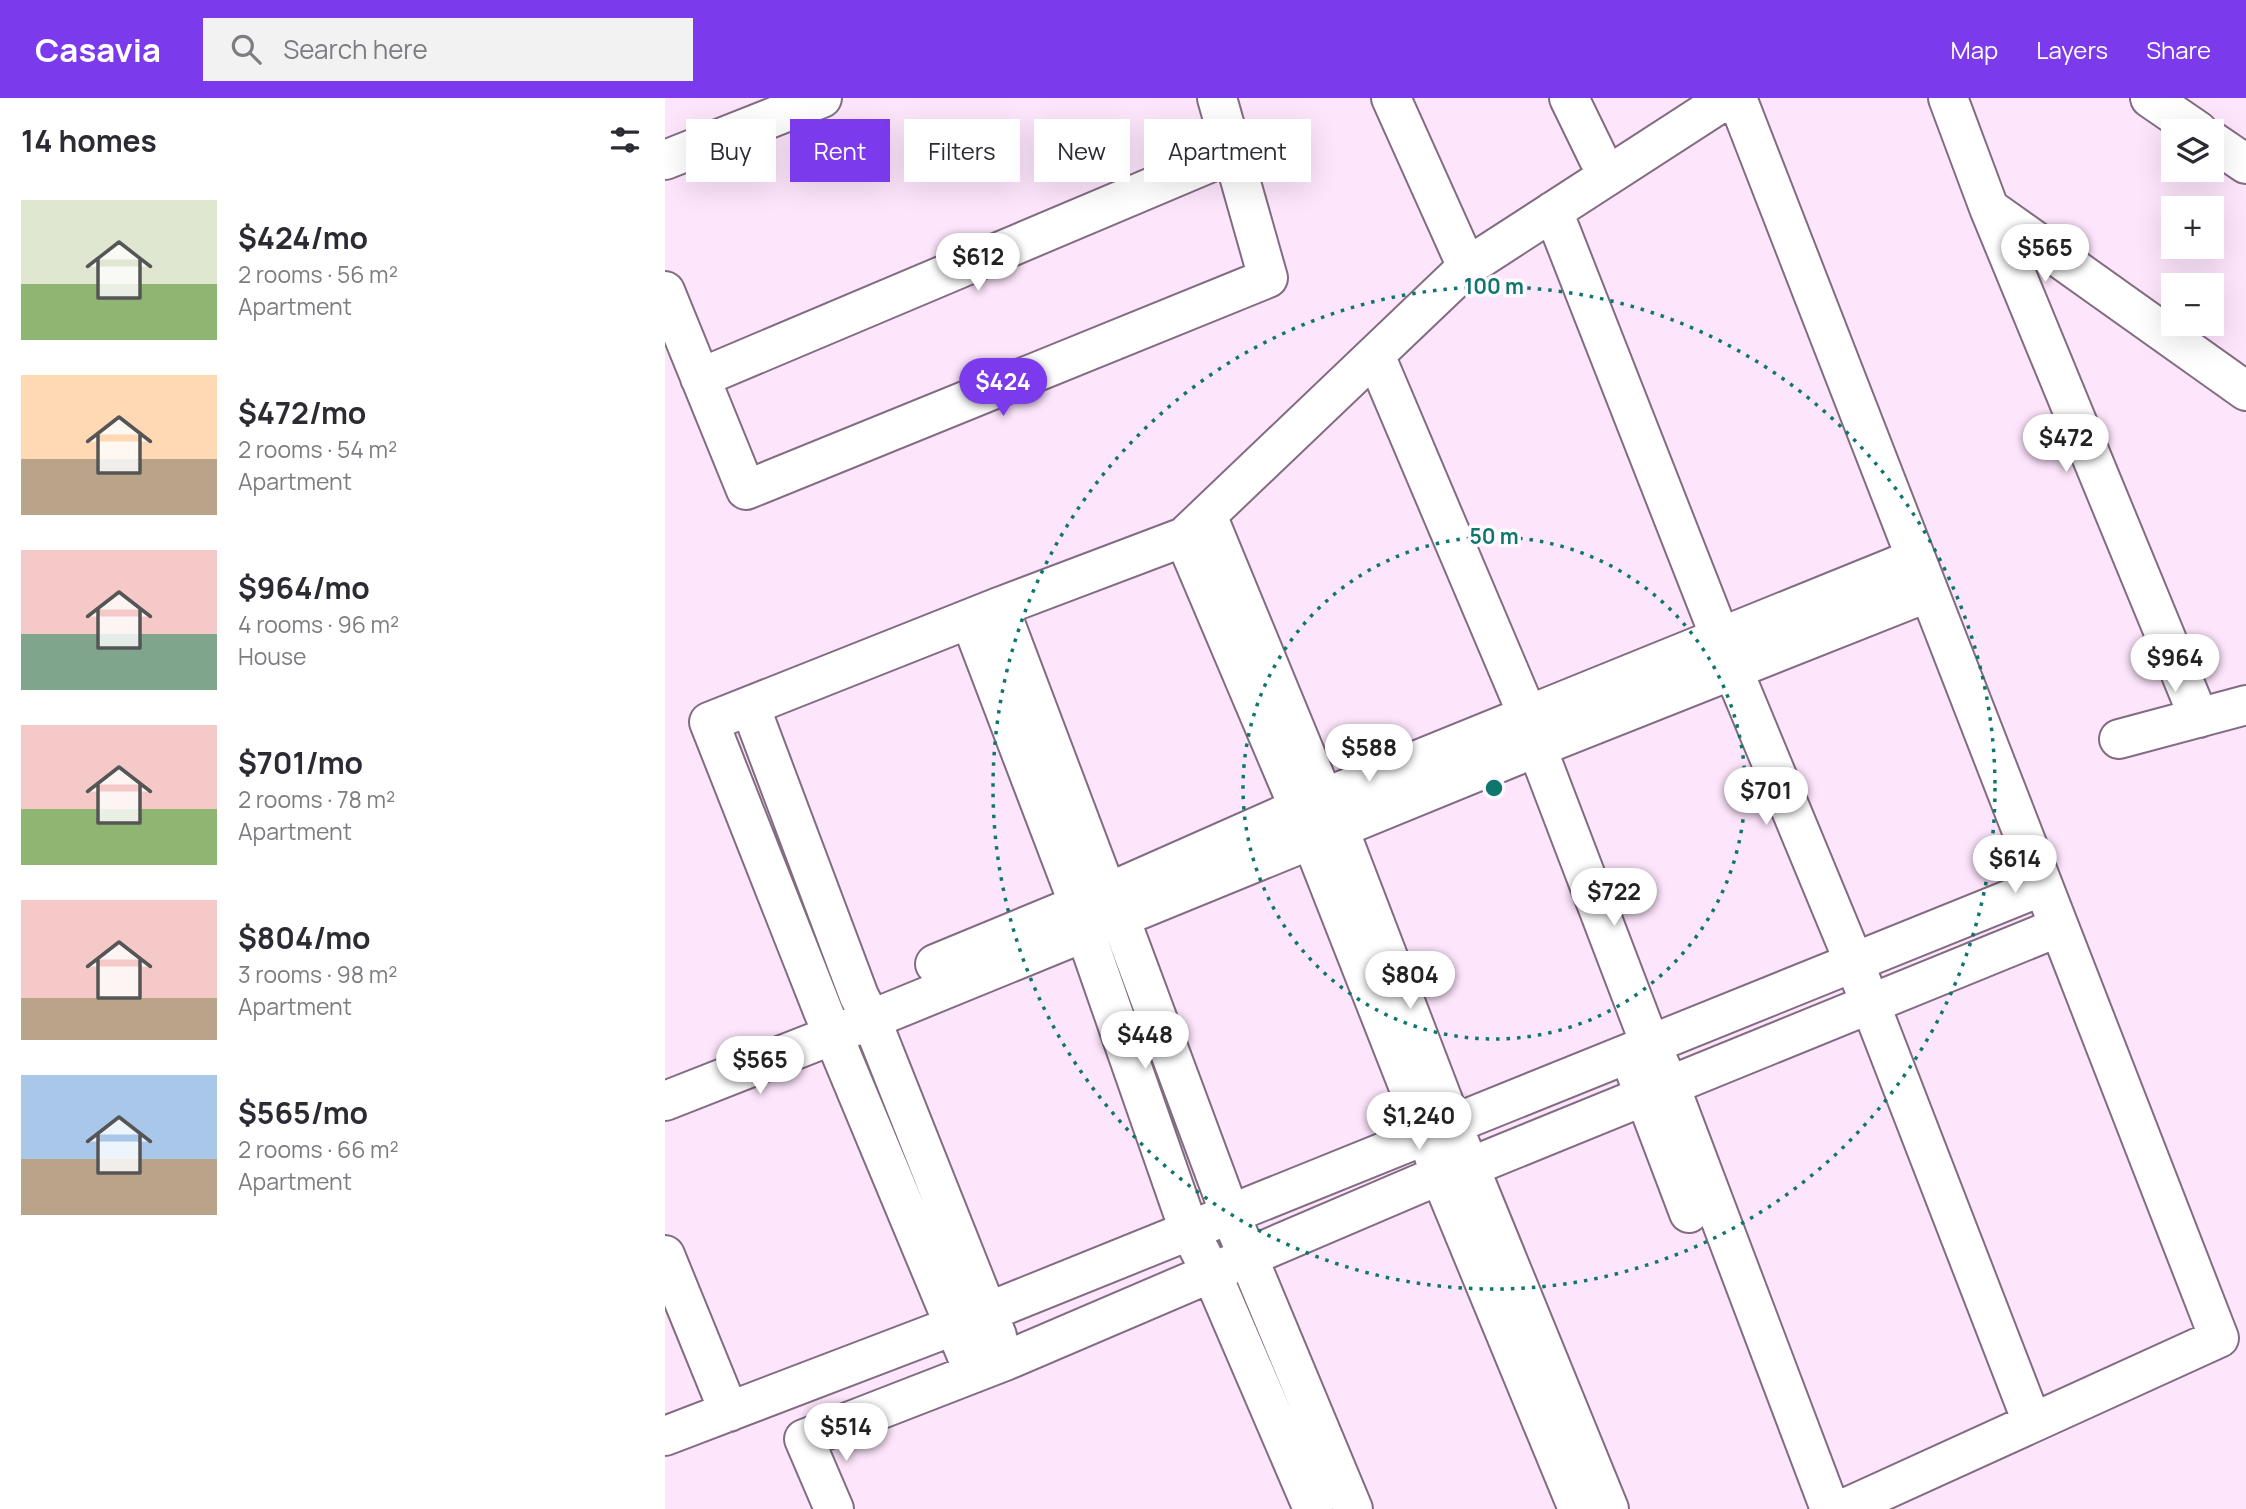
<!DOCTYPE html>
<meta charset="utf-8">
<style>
body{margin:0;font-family:Manrope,sans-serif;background:#f2f2f3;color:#2b2b33;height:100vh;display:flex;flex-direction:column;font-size:26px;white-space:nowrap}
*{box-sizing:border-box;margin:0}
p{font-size:23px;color:#7c7c81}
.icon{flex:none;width:38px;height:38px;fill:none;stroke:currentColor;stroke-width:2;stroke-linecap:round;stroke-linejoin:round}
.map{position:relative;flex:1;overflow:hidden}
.drawer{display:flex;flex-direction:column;background:#fff;width:665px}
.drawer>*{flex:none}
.hud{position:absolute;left:21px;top:21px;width:665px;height:63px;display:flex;gap:14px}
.buttons{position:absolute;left:1496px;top:21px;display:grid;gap:14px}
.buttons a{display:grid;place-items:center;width:63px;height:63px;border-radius:0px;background:#fff;box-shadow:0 7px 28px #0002;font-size:35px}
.price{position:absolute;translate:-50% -60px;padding:0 16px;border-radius:24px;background:#fff;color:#222;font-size:23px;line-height:46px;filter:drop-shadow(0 2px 4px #0008)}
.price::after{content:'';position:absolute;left:50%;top:42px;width:21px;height:16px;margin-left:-10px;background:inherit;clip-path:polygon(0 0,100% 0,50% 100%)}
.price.selected{background:#7c3aed;color:#fff}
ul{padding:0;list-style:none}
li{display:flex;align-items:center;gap:21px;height:175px;padding:0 21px}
li span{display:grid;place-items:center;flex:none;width:196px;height:140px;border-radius:0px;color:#555}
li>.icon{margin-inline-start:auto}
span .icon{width:84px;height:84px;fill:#fffc;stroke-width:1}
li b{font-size:30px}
h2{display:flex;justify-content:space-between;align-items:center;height:84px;padding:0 21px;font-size:30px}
.tag{padding:0 24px;border-radius:0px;background:#fff;box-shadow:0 7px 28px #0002;font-size:24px;line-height:63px}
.tag.selected{background:#7c3aed;color:#fff}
header{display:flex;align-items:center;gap:42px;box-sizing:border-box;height:98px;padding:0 35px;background:#7c3aed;color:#fff}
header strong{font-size:33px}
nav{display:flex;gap:38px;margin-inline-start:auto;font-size:24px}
.search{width:490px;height:63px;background:#f2f2f3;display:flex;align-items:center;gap:18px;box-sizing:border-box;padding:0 24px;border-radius:0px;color:#7c7c81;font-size:26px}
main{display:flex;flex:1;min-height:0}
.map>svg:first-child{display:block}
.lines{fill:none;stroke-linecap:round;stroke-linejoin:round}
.minor-casing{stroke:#826c81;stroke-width:42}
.minor{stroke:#fff;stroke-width:38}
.ring{fill:none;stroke:#0f766e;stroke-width:3.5;stroke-dasharray:3.5 7}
.centre{fill:#0f766e;stroke:#fef9fe;stroke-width:3.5}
.ring-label{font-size:21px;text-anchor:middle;font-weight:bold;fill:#0f766e;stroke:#fef9fe;stroke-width:7;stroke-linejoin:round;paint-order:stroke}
</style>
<header>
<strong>Casavia</strong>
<div class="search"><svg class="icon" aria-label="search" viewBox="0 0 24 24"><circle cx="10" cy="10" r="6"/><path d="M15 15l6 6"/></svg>Search here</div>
<nav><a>Map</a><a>Layers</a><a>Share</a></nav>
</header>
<main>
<section class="drawer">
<h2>14 homes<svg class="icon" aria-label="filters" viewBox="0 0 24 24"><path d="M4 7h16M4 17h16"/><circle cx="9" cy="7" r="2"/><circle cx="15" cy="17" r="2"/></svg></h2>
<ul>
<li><span style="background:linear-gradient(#dfe7d0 60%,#8fb573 0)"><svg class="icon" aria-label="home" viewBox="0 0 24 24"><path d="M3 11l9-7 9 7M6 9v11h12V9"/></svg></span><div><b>$424/mo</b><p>2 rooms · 56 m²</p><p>Apartment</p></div></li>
<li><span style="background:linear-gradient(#ffd9b3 60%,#b9a48a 0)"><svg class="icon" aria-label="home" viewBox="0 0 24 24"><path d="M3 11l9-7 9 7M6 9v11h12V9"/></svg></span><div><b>$472/mo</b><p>2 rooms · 54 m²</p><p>Apartment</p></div></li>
<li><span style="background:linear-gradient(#f6c9c9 60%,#7fa58c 0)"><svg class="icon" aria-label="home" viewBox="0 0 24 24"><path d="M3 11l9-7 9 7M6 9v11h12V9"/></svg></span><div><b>$964/mo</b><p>4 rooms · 96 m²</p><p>House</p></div></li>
<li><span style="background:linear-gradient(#f6c9c9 60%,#8fb573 0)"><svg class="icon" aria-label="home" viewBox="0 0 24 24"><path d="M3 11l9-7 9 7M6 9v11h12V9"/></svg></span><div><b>$701/mo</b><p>2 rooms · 78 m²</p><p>Apartment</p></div></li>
<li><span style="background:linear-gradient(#f6c9c9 70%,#b9a48a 0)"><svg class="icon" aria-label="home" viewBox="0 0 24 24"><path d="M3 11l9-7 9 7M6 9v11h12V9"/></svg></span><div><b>$804/mo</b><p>3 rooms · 98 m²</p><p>Apartment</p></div></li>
<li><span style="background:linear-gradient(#a9c7e8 60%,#b9a48a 0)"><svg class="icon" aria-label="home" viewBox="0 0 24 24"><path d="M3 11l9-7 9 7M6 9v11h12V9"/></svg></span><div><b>$565/mo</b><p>2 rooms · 66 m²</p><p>Apartment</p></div></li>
</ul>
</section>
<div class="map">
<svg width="1581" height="1411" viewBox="0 0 1581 1411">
<rect width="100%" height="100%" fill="#fde5fc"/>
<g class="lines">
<g class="minor-casing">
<path id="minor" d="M726,0L802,169
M904,0L942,78
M1072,0L1554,1240L1178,1411
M1283,0L1324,110L1581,293
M1485,0L1533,33
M1547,43L1581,66
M0,62L157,0
M1324,110L1534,620
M888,113L1068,572L1189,864L1367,1324
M0,193L81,392L603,180L552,0
M710,257L863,618L872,650L985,946L1005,988L1165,1411
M35,280L568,55
M542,417L659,701L674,731L787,1026L944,1411
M519,439L634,710L762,1036L775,1077L913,1411
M334,509L442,795L455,820L565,1116L688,1411
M305,521L414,807L420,834L524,1132L547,1176L648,1411
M85,608L194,898L206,921L332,1238
M1454,641L1581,607
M270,866L442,795L634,710L1251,460
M971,975L1024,1115
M0,1003L168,937L853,657L1264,494
M0,1157L64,1314
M309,1275L158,913L44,624L334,509L519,439L802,169L1063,0
M0,1338L288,1228L1378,788
M169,1411L139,1341L340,1263L775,1077L805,1069L1394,829"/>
</g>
<use href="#minor" class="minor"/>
</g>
<g class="ring">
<circle cx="829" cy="690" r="251"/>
<circle cx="829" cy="690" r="501"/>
</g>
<circle cx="829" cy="690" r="10" class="centre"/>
<g class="ring-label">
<text x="829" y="196">100 m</text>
<text x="829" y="446">50 m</text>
</g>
</svg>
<div class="buttons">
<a><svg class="icon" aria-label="layers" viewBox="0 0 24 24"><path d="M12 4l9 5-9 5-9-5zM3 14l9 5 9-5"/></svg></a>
<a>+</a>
<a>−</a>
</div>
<b class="price" style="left:1380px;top:186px">$565</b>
<b class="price" style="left:313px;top:195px">$612</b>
<b class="price selected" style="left:338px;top:320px">$424</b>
<b class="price" style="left:1401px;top:376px">$472</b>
<b class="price" style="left:1510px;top:596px">$964</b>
<b class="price" style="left:704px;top:686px">$588</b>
<b class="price" style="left:1101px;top:729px">$701</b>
<b class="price" style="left:1350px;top:797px">$614</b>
<b class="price" style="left:949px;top:830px">$722</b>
<b class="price" style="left:745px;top:913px">$804</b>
<b class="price" style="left:480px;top:973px">$448</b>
<b class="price" style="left:95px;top:998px">$565</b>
<b class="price" style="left:754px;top:1054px">$1,240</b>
<b class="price" style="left:181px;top:1365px">$514</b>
<div class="hud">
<a class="tag">Buy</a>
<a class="tag selected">Rent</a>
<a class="tag">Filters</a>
<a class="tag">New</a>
<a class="tag">Apartment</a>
</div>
</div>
</main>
